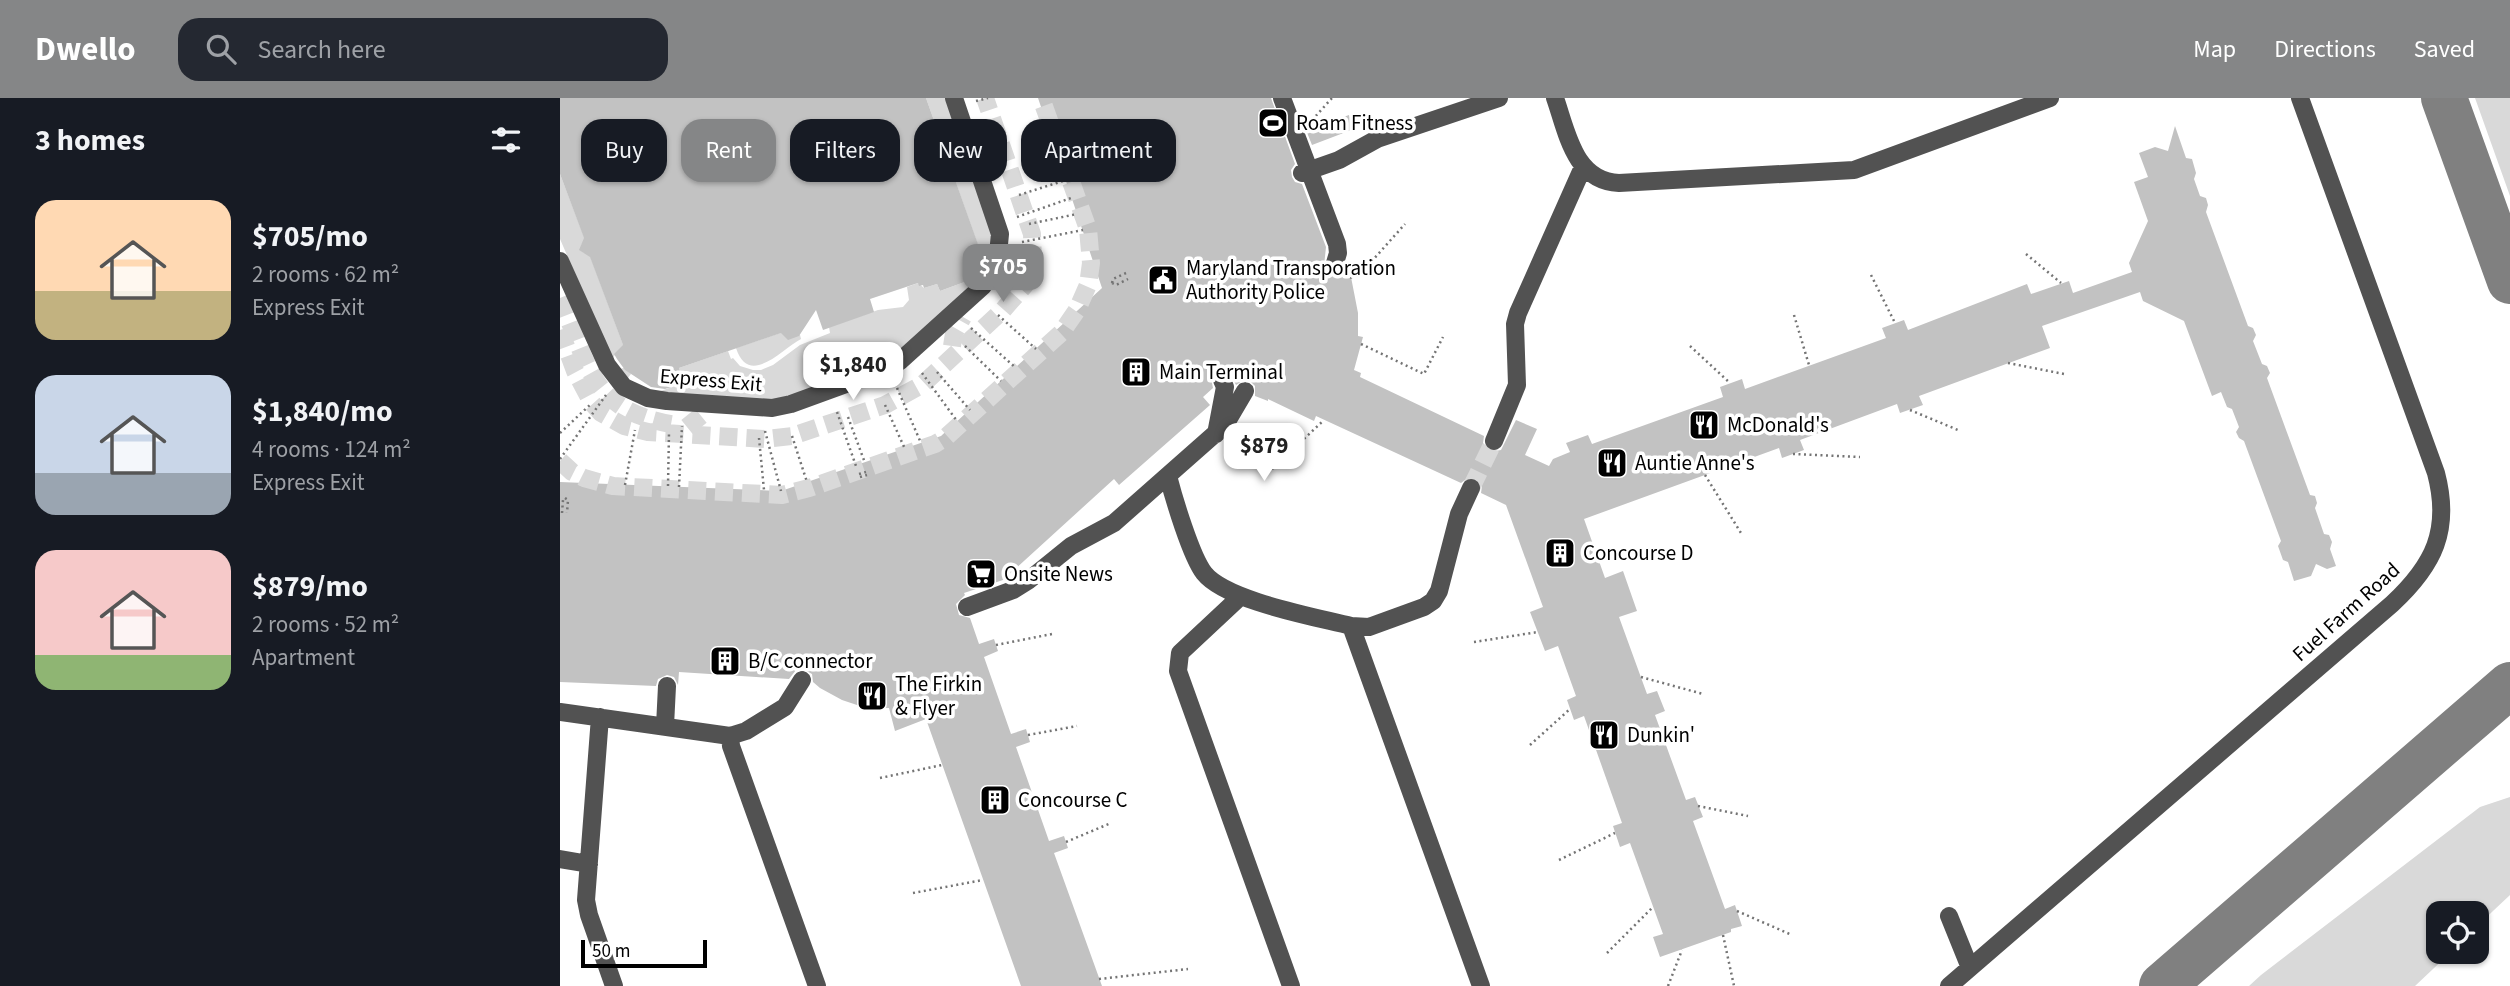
<!DOCTYPE html>
<meta charset="utf-8">
<style>
body{margin:0;font-family:"Source Sans 3",sans-serif;background:#242831;color:#f1f3f6;height:100vh;display:flex;flex-direction:column;font-size:26px;white-space:nowrap}
*{box-sizing:border-box;margin:0}
p{font-size:23px;color:#9ea1a6}
.icon{flex:none;width:38px;height:38px;fill:none;stroke:currentColor;stroke-width:2;stroke-linecap:round;stroke-linejoin:round}
.map{position:relative;flex:1;overflow:hidden}
.details{display:flex;flex-direction:column;background:#171b24;width:560px}
.details>*{flex:none}
.hud{position:absolute;left:21px;top:21px;width:665px;height:63px;display:flex;gap:14px}
.controls{position:absolute;left:1866px;top:803px;display:grid;gap:14px}
.controls a{display:grid;place-items:center;width:63px;height:63px;border-radius:14px;background:#171b24;box-shadow:0 2px 5px #0004;font-size:35px}
.scale{position:absolute;left:21px;bottom:18px;width:126px;box-sizing:border-box;padding-left:7px;border:4px solid #000;border-top:0;font-size:19px;line-height:24px;white-space:nowrap;color:#000;-webkit-text-stroke:5px #fff;paint-order:stroke}
.price{position:absolute;translate:-50% -60px;padding:0 16px;border-radius:14px;background:#fff;color:#222;font-size:23px;line-height:46px;filter:drop-shadow(0 2px 4px #0008)}
.price::after{content:'';position:absolute;left:50%;top:42px;width:21px;height:16px;margin-left:-10px;background:inherit;clip-path:polygon(0 0,100% 0,50% 100%)}
.price.current{background:#858687;color:#fff}
ul{padding:0;list-style:none}
li{display:flex;align-items:center;gap:21px;height:175px;padding:0 35px}
li span{display:grid;place-items:center;flex:none;width:196px;height:140px;border-radius:21px;color:#555}
li>.icon{margin-inline-start:auto}
span .icon{width:84px;height:84px;fill:#fffc;stroke-width:1}
li b{font-size:30px}
h2{display:flex;justify-content:space-between;align-items:center;height:84px;padding:0 35px;font-size:30px}
.pill{padding:0 24px;border-radius:21px;background:#171b24;box-shadow:0 2px 5px #0004;font-size:24px;line-height:63px}
.pill.current{background:#858687;color:#fff}
header{display:flex;align-items:center;gap:42px;box-sizing:border-box;height:98px;padding:0 35px;background:#858687;color:#fff}
header strong{font-size:33px}
nav{display:flex;gap:38px;margin-inline-start:auto;font-size:24px}
.search{width:490px;height:63px;background:#242831;display:flex;align-items:center;gap:18px;box-sizing:border-box;padding:0 24px;border-radius:21px;color:#9ea1a6;font-size:26px}
main{display:flex;flex:1;min-height:0}
.map>svg:first-child{display:block}
.green{fill:#d9d9d9}
.lines{fill:none;stroke-linecap:round;stroke-linejoin:round}
.taxiway{stroke:#808080;stroke-width:46}
.building{fill:#c2c2c2}
.minor-tunnel{stroke:#d9d9d9;stroke-width:18;stroke-dasharray:18 9;stroke-linecap:butt}
.major-tunnel{stroke:#d9d9d9;stroke-width:18;stroke-dasharray:18 9;stroke-linecap:butt}
.path{stroke:#747474;stroke-width:2.5;stroke-dasharray:2 3.5;stroke-linecap:butt}
.minor{stroke:#525252;stroke-width:18}
.labels{text-anchor:middle;stroke-width:7;stroke-linejoin:round;paint-order:stroke}
.poi-label{font-size:21px;fill:#000;stroke:#fff;text-anchor:start}
.street-label{font-size:21px;fill:#000;stroke:#fff}
</style>
<header>
<strong>Dwello</strong>
<div class="search"><svg class="icon" aria-label="search" viewBox="0 0 24 24"><circle cx="10" cy="10" r="6"/><path d="M15 15l6 6"/></svg>Search here</div>
<nav><a>Map</a><a>Directions</a><a>Saved</a></nav>
</header>
<main>
<section class="details">
<h2>3 homes<svg class="icon" aria-label="filters" viewBox="0 0 24 24"><path d="M4 7h16M4 17h16"/><circle cx="9" cy="7" r="2"/><circle cx="15" cy="17" r="2"/></svg></h2>
<ul>
<li><span style="background:linear-gradient(#ffd9b3 65%,#c2b280 0)"><svg class="icon" aria-label="home" viewBox="0 0 24 24"><path d="M3 11l9-7 9 7M6 9v11h12V9"/></svg></span><div><b>$705/mo</b><p>2 rooms · 62 m²</p><p>Express Exit</p></div></li>
<li><span style="background:linear-gradient(#c9d6e8 70%,#9aa5b1 0)"><svg class="icon" aria-label="home" viewBox="0 0 24 24"><path d="M3 11l9-7 9 7M6 9v11h12V9"/></svg></span><div><b>$1,840/mo</b><p>4 rooms · 124 m²</p><p>Express Exit</p></div></li>
<li><span style="background:linear-gradient(#f6c9c9 75%,#8fb573 0)"><svg class="icon" aria-label="home" viewBox="0 0 24 24"><path d="M3 11l9-7 9 7M6 9v11h12V9"/></svg></span><div><b>$879/mo</b><p>2 rooms · 52 m²</p><p>Apartment</p></div></li>
</ul>
</section>
<div class="map">
<svg width="1950" height="888" viewBox="0 0 1950 888">
<rect width="100%" height="100%" fill="#fff"/>
<path class="green" d="M366,0H386L431,129L432,152L419,150Z
M1915,0H1950V98Z
M0,76L26,144L21,147V152L24,155H29L65,252L56,255L53,260L56,269L60,271L67,269L71,276L67,281L56,270L0,141Z
M414,170L426,172L421,179L342,253L315,268L314,265L288,274L281,259L254,268L261,288L219,303L95,295L123,285L119,270L168,253L171,261L173,260L180,268L193,272H201L213,267L240,247L270,235L269,229L318,212L343,209L349,202L347,189L358,185L364,190L377,186L380,193L410,182L408,174Z
M223,234L240,237L241,241C222,251 189,290 176,250Z
M1950,699V797L1916,829V816H1878V854H1891L1855,888H1689L1701,877L1920,709Z"/>
<g class="lines">
<path class="taxiway" d="M1884,0L1950,183
M1602,888L1950,587"/>
</g>
<path class="building" d="M0,0H366L419,149L414,171L408,174L410,182L380,193L377,186L364,190L363,187L359,188L358,185L310,201L314,214L263,232L256,212L239,238L228,242L221,235L119,270L124,285L105,291L91,289L65,272L57,261L54,256L63,247L30,159L19,152L24,140L0,76Z
M478,0H711L735,66L731,72L732,79L735,84L742,86L766,149L764,168L772,176H778L785,170L789,180L791,179L798,215V238L803,239L794,272L801,275L800,279L924,338L923,345L930,354L941,352L956,322L977,331L965,357L989,368L993,361L1010,354L1006,345L1028,337L1032,346L1163,299L1160,289L1182,281L1185,291L1326,240L1322,230L1344,222L1348,232L1467,186L1471,196L1509,183L1513,195L1572,174L1569,165L1588,123L1574,84L1588,79L1579,55L1595,49L1608,53L1615,28L1626,60L1632,61L1636,75L1634,81L1640,98L1646,100L1648,107L1646,114L1688,228L1693,230L1696,237L1693,243L1702,266L1707,268L1710,275L1707,280L1750,397L1755,398L1757,405L1755,410L1764,436L1769,437L1772,444L1770,451L1776,468L1767,471L1756,466L1751,478L1734,483L1728,464L1723,462L1718,448L1721,443L1684,343L1679,340L1676,334L1679,329L1672,311L1667,309L1661,294L1652,298L1624,223L1583,203L1580,194L1482,228L1490,250L1359,298L1363,307L1340,315L1337,306L1240,342L1244,352L1222,360L1219,350L1024,421L1045,480L1063,473L1077,513L1059,519L1087,596L1097,593L1105,613L1095,617L1126,702L1135,699L1143,719L1133,723L1165,811L1175,807L1182,828L1171,831V834L1100,859L1093,839L1103,836L1070,745L1060,749L1053,728L1062,725L1024,618L1014,622L1007,602L1016,598L998,548L985,553L970,514L983,509L946,407L921,395L922,388L916,380L909,379L901,385L756,318L754,323L708,301V303L695,298V288L691,284L684,282L676,287L669,273L658,271L651,280L653,290L643,299L650,307L559,387L554,381L443,482L404,495L405,497L396,506L399,517L410,520L419,546L434,541L438,553L424,559L451,636L466,631L470,644L456,649L489,743L504,738L508,750L494,755L542,888H461L366,621L335,633L329,610L303,609L282,602L260,590L253,584L252,576L243,571L236,572L229,581L119,574L118,587L114,579L107,577L98,581L96,588L0,584V384L221,393L381,338L542,190Z
M789,17L794,31L752,47L746,32Z"/>
<g class="lines">
<path class="minor-tunnel" d="M392,248L394,235L403,219
M127,329L143,316
M0,363L12,374L24,380L53,388L222,397L249,390L375,346L385,340L501,235L517,212L528,187L531,165L528,131L481,0
M911,390L934,343"/>
<path class="major-tunnel" d="M0,200C30,270 30,313 116,327
M0,232L15,273L32,305L41,315L64,328L88,334L205,341L232,338L325,307L363,286L443,212L465,187L473,163L472,136L425,0"/>
<path class="path" d="M416,3L428,0
M756,28L754,20L772,0
M459,97L506,82
M457,119L511,100
M469,126L517,116
M462,144L523,132
M1466,156L1501,185
M1311,177L1335,225
M790,180L803,173L845,126
M552,185L553,181L566,175
M552,185L556,187L568,181
M438,217L476,251
M1234,217L1249,267
M411,230L456,270
M801,246L864,276L883,239
M405,248L441,283
M1130,248L1170,285
M1448,265L1504,276
M377,274L410,312
M362,275L397,323
M337,290L361,345
M325,307L345,351
M1350,312L1398,332
M277,314L296,368
M288,319L305,365
M205,333L221,393
M0,335L32,305
M232,338L247,384
M199,340L204,392
M1233,356L1300,359
M0,361L46,297
M712,371L764,322
M299,376L306,374
M1145,377L1181,435
M300,379L307,377
M65,387L75,332
M108,388L109,335
M119,389L122,328
M5,400L8,402L7,415
M2,415L3,402L5,400
M914,544L978,534
M436,547L492,536
M1081,579L1143,596
M468,637L517,628
M970,647L1010,611
M320,680L382,667
M1138,708L1188,718
M506,744L551,725
M999,762L1055,735
M353,795L423,782
M1177,813L1232,837
M1163,837L1174,888
M1047,855L1093,809
M539,881L628,871
M1108,888L1122,852"/>
<path class="minor" d="M722,0L777,146L778,155L775,165
M995,0C1007,34 1014,83 1059,85L1294,72L1490,0
M742,75L779,62L817,41L939,0
M0,163L47,267L64,289L88,300L107,303L212,310L231,306L327,271L340,263L423,188L437,166L440,136L394,0
M656,336L665,289L662,282
M934,343L957,287L955,226L958,215L1023,69
M608,378C614,401 631,458 644,475C666,503 756,519 791,528L809,529L864,509L873,503L879,493L899,416L911,390
M681,498L620,555L618,573L731,888
M407,509L453,492L469,482L511,448L554,425L665,327L685,293
M791,528L921,888
M0,614L170,638L186,633L225,609L242,582
M40,619L26,802L29,817L54,888
M105,628L107,588
M170,638L171,648L257,888
M0,761L29,766
M1389,818L1410,870
M1389,888L1832,506C1874,467 1891,432 1876,375L1740,0"/>
</g>
<defs>
<g id="stadium-square" transform="scale(1.575)"><rect x="-9" y="-9" width="18" height="18" rx="4" fill="#000" stroke="#fff"/><path d="M0-5a6.5 5 0 1 0 0 10a6.5 5 0 1 0 0-10ZM-3.5-1.8h7v3.6h-7Z" fill="#fff"/></g>
<g id="civic-square" transform="scale(1.575)"><rect x="-9" y="-9" width="18" height="18" rx="4" fill="#000" stroke="#fff"/><path d="M-.6-6.5H3V-4.5H.6V-3L4-1V1h2V6H-6V1h2V-1L-.6-3ZM-1.2 2.5V6h2.4V2.5Z" fill="#fff"/></g>
<g id="building-square" transform="scale(1.575)"><rect x="-9" y="-9" width="18" height="18" rx="4" fill="#000" stroke="#fff"/><path d="M-4-6H4V6H1V3H-1V6H-4ZM-2.5-4.3h1.7v1.8h-1.7ZM.8-4.3h1.7v1.8H.8ZM-2.5-1h1.7V.8h-1.7ZM.8-1h1.7V.8H.8Z" fill="#fff"/></g>
<g id="restaurant-square" transform="scale(1.575)"><rect x="-9" y="-9" width="18" height="18" rx="4" fill="#000" stroke="#fff"/><path d="M-5-6h1v4h1v-4h1v4h1v-4h1v5L-1.5 .5V6h-2V.5L-5-1ZM5-6V6H3V1.5H1.5Q1.5-4 5-6Z" fill="#fff"/></g>
<g id="supermarket-square" transform="scale(1.575)"><rect x="-9" y="-9" width="18" height="18" rx="4" fill="#000" stroke="#fff"/><path d="M-6-5.5h2.5l.6 2H6L4.5 2H-2.5L-4.4-4H-6ZM-1.5 3.2a1.3 1.3 0 1 0 .1 0ZM3 3.2a1.3 1.3 0 1 0 .1 0Z" fill="#fff"/></g>
</defs>
<g fill-rule="evenodd">
<use href="#stadium-square" x="713" y="25"/>
<use href="#civic-square" x="603" y="182"/>
<use href="#building-square" x="576" y="274"/>
<use href="#restaurant-square" x="1144" y="327"/>
<use href="#restaurant-square" x="1052" y="365"/>
<use href="#building-square" x="1000" y="455"/>
<use href="#supermarket-square" x="421" y="476"/>
<use href="#building-square" x="165" y="563"/>
<use href="#restaurant-square" x="312" y="598"/>
<use href="#restaurant-square" x="1044" y="637"/>
<use href="#building-square" x="435" y="702"/>
</g>
<g class="labels">
<g class="poi-label">
<text x="736" y="32">Roam Fitness</text>
<text x="626" y="177">Maryland Transporation<tspan x="626" dy="24">Authority Police</tspan></text>
<text x="599" y="281">Main Terminal</text>
<text x="1167" y="334">McDonald's</text>
<text x="1075" y="372">Auntie Anne's</text>
<text x="1023" y="462">Concourse D</text>
<text x="444" y="483">Onsite News</text>
<text x="188" y="570">B/C connector</text>
<text x="335" y="593">The Firkin<tspan x="335" dy="24">&amp; Flyer</tspan></text>
<text x="1067" y="644">Dunkin'</text>
<text x="458" y="709">Concourse C</text>
</g>
<g class="street-label">
<text transform="translate(151 282) rotate(5)" y="7">Express Exit</text>
<text transform="translate(1786 514) rotate(-42)" y="7">Fuel Farm Road</text>
</g>
</g>
</svg>
<div class="controls">
<a><svg class="icon" aria-label="locate" viewBox="0 0 24 24"><circle cx="12" cy="12" r="6"/><path d="M12 2v4M12 18v4M2 12h4M18 12h4"/></svg></a>
</div>
<div class="scale">50 m</div>
<b class="price current" style="left:443px;top:206px">$705</b>
<b class="price" style="left:293px;top:304px">$1,840</b>
<b class="price" style="left:704px;top:385px">$879</b>
<div class="hud">
<a class="pill">Buy</a>
<a class="pill current">Rent</a>
<a class="pill">Filters</a>
<a class="pill">New</a>
<a class="pill">Apartment</a>
</div>
</div>
</main>
